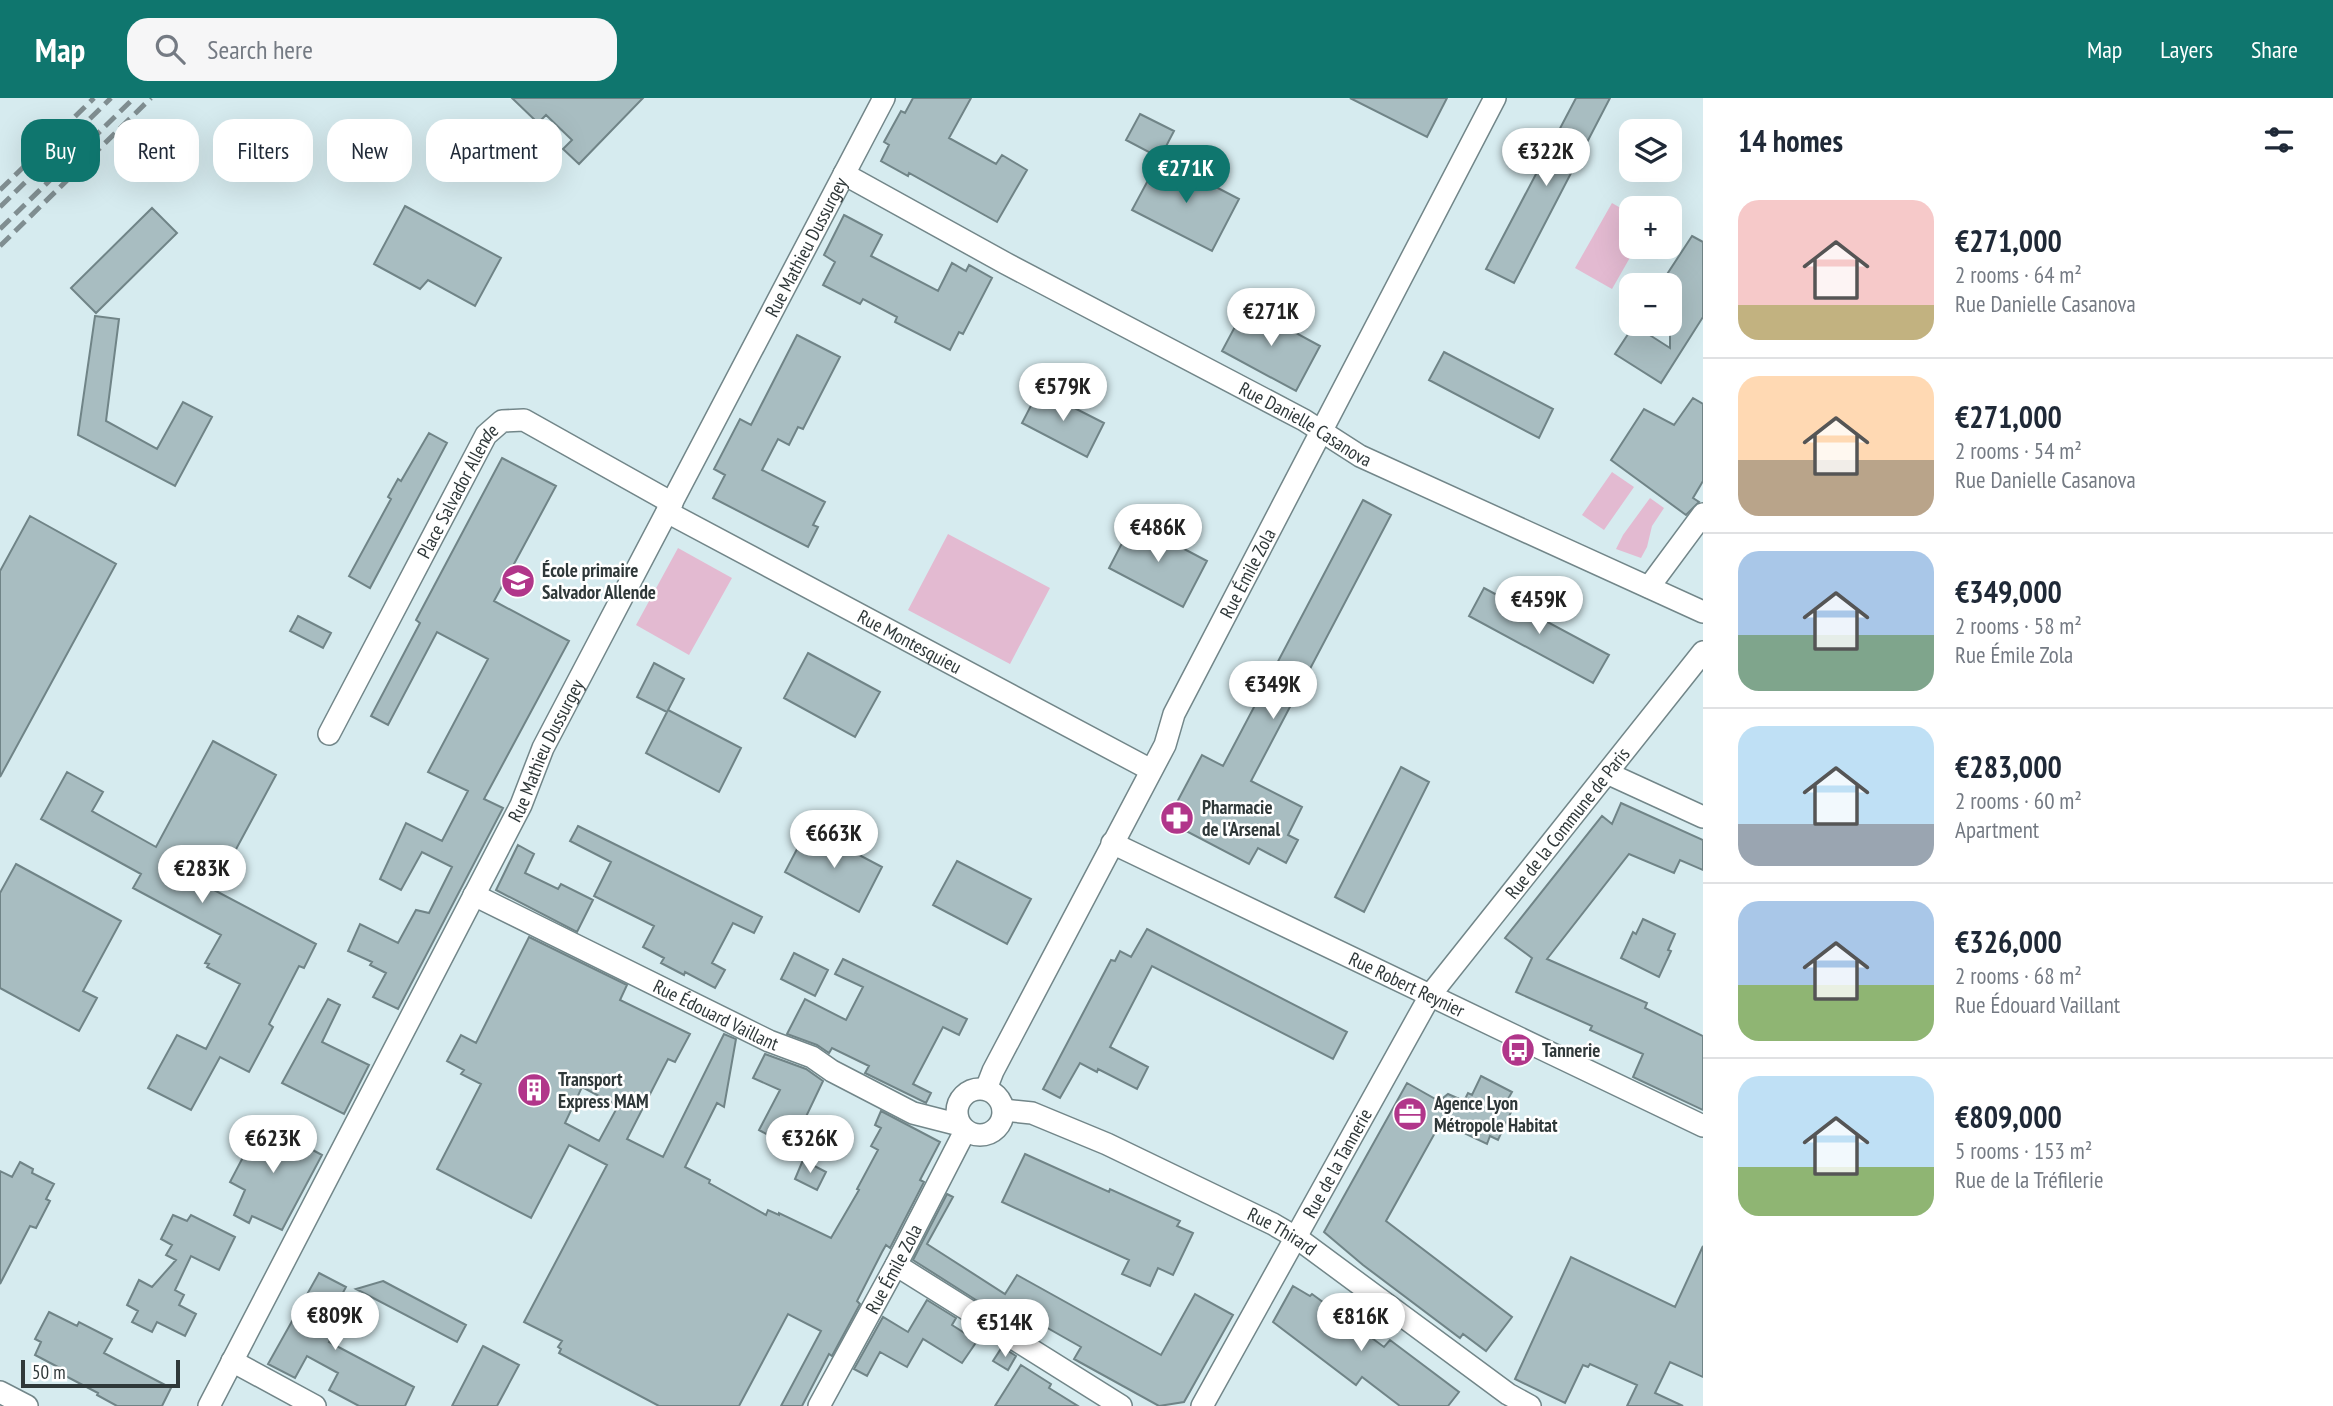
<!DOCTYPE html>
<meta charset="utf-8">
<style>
body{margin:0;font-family:"PT Sans Narrow",sans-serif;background:#f6f6f7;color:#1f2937;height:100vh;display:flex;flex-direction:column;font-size:26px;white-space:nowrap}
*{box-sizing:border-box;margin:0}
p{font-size:23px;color:#747a83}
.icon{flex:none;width:38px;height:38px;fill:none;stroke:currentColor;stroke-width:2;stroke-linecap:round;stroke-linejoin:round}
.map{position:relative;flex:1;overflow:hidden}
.side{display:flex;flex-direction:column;background:#fff;width:630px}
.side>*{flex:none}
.guide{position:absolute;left:21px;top:21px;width:665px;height:63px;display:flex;gap:14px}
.controls{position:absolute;left:1619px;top:21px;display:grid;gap:14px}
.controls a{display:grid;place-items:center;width:63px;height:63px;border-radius:14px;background:#fff;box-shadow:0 7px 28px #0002;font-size:35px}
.scale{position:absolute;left:21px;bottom:18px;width:159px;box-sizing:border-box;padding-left:7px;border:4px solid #2f3839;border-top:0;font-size:19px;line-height:24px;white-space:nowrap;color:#2f3839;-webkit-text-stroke:5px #fff;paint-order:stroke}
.price{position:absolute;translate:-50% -60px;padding:0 16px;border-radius:24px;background:#fff;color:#222;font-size:23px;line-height:46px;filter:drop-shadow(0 2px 4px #0008)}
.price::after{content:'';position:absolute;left:50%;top:42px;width:21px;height:16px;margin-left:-10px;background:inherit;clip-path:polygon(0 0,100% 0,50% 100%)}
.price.on{background:#0f766e;color:#fff}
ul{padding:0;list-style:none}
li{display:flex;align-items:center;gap:21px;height:175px;padding:0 35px}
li+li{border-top:2px solid #e0e1e3}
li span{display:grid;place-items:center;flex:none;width:196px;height:140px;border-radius:21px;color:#555}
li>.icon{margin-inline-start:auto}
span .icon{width:84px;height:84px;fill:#fffc;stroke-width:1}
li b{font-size:30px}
h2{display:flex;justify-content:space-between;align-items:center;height:84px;padding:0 35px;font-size:30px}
.chip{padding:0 24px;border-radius:21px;background:#fff;box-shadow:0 7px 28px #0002;font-size:24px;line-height:63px}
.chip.on{background:#0f766e;color:#fff}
header{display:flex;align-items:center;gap:42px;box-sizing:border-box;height:98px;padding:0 35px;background:#0f766e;color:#fff}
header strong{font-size:33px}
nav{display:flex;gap:38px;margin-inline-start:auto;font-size:24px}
.search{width:490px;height:63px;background:#f6f6f7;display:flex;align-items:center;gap:18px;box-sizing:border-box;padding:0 24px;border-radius:21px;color:#747a83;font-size:26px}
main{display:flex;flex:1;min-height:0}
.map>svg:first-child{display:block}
.green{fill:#e3bad1}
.building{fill:#a8bdc1;stroke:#708487;stroke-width:2;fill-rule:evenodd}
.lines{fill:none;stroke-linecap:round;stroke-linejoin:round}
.street-casing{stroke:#728689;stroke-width:24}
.street{stroke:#fff;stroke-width:21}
.rail{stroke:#808e91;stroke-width:5;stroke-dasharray:14 7;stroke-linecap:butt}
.labels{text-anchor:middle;stroke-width:5;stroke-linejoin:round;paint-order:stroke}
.street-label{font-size:19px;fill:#2f3839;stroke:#fff}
.poi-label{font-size:19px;font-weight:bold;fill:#2f3839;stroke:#fff;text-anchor:start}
</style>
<header>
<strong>Map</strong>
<div class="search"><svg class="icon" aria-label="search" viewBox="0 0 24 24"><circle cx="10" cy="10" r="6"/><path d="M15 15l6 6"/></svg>Search here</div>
<nav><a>Map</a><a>Layers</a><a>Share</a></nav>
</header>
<main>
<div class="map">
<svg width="1703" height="1308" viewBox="0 0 1703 1308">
<rect width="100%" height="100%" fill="#d6ebef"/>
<path class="green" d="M1612,105L1631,116V149H1636L1612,191L1575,170Z
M1612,374L1634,389L1604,432L1582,417Z
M1650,400L1664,410L1652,428L1647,449L1641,460L1616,451L1623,437Z
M948,436L1050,490L1010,566L908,512Z
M678,450L732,480L689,557L636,527Z"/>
<path class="building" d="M512,0H643L579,66L563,51L572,42L546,17L538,25Z
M913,0H971L949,40L996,66L1002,57L1027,72L997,124L909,75L908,78L881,63L889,47L884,44L901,13L905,15Z
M1350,0H1447L1427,39Z
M1576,0H1610L1514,185L1486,171Z
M1140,16L1174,33L1160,60L1126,42Z
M1160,60L1239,101L1212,153L1132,112Z
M405,108L501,160L475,208L428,182L420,191L374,166Z
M152,110L177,135L96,215L71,190Z
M844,117L882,137L871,158L938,193L952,165L966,173L969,167L992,180L963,236L959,234L950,252L895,224L897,219L863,201L860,206L823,187L835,164L824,157Z
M1692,138L1703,144V219L1661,285L1615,256L1634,227L1670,250V187H1660Z
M1246,208L1320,248L1296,293L1222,253Z
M95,218L119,221L106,323L157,351L183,304L212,319L175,388L78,337Z
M797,237L840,259L803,331L798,329L789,347L778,341L762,372L825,404L813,427L818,429L808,449L713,400L725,377L714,371L740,321L751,327Z
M1444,254L1553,311L1539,340L1429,282Z
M1039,292L1104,325L1087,359L1022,325Z
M1693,300L1703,306V383L1693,400L1699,404L1686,417L1611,362L1644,311L1674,327Z
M429,335L447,345L370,490L349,478L391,401L388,399L398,381L401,383Z
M502,360L556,388L494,503L569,543L484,701L503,710L398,911L373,899L386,875L370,867L372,864L348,853L360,826L398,845L416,812L429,815L452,769L422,754L401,792L380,781L406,725L442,743L468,693L428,674L488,561L437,534L388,627L371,618L420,525L416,522Z
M1363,402L1391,417L1251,683L1302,709L1288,737L1298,742L1286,765L1258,750L1249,766L1167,723L1202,657L1223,668Z
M30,418L116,466L0,679V473Z
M1133,424L1207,463L1183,509L1109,470Z
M1484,490L1609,557L1593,585L1469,518Z
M298,518L331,535L323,550L290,533Z
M808,555L880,594L855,639L784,600Z
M654,565L684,581L668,612L741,650L719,694L646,655L667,614L637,599Z
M213,643L276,677L214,792L316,846L304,870L299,868L269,926L273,929L249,974L220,959L191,1012L148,990L177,937L206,951L240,886L207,869L209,866L205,865L221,837L133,790L141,776L41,721L67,674L103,694L92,713L156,749Z
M1401,669L1429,684L1364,814L1335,799Z
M1621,705L1703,742V772L1680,762L1674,775L1629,756L1547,861L1647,905L1645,910L1703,938V1012L1633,979L1643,956L1590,932L1592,928L1516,894L1532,860L1505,840L1602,718L1612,726Z
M578,728L762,819L754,835L733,825L712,865L725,872L715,890L685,874L684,877L661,865L664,860L643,849L654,828L594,798L611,764L570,743Z
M808,730L882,769L859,814L785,774Z
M518,747L534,756L525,775L558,791L561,786L593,802L577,834L496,792Z
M957,763L1031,801L1007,846L933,807Z
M16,766L121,823L83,893L97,900L79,933L0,890V795Z
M1643,821L1675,836L1668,852L1671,853L1659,879L1621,860L1633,834L1636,836Z
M1147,831L1347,934L1333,961L1152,868L1110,949L1148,969L1137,991L1098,971L1097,974L1080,965L1060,1000L1043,991L1111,862L1115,863L1120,853L1131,859Z
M529,839L627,887L620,902L690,936L675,964L668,961L627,1041L663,1059L724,936L736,941L724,1009L717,1005L685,1069L710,1082L709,1085L766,1117L768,1112L779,1117V1115L831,1140L859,1092L857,1091L878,1052L871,1048L881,1030L875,1027L881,1013L940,1044L920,1082L924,1084L890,1150L886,1147L882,1154L857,1203L860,1206L832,1258L829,1256L802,1308H781L821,1233L788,1216L739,1308H659L559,1255L561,1251L558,1249L562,1243L524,1224L607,1067L569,1047L531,1120L437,1071L481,986L461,976L464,972L447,963L461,937L476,945ZM582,989L618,1008L599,1043L565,1025Z
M794,855L828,872L815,898L781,881Z
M843,861L967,921L959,937L943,929L913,986L931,995L926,1005L865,975L869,968L832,950L829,955L817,947L787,936L805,901L846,922L863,889L835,876Z
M328,901L340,907L322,944L369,967L344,1016L282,985Z
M765,956L806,971L823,983L802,1027L816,1034L804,1061L787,1053L790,1049L759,1032L780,992L753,980Z
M1481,978L1512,994L1504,1008L1512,1012L1498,1042L1490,1038L1487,1046L1441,1024L1386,1123L1512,1219L1486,1253L1463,1236L1460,1240L1363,1167L1324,1134L1407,985L1439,1003L1448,996L1464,1003L1468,995L1472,997Z
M264,1019L297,1037L294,1042L322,1057L282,1132L252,1118L249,1125L234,1117L245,1092L230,1084Z
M1025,1056L1109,1094L1110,1091L1180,1123L1177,1128L1193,1135L1173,1177L1158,1170L1150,1188L1122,1176L1129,1162L1002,1104Z
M803,1062L826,1074L817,1092L795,1081Z
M20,1064L33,1071L32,1075L54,1086L46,1101L50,1103L36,1130L30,1128L0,1186V1073L12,1079Z
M947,1096L953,1099L927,1146L1005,1196L1017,1177L1161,1257L1195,1196L1233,1217L1184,1304L1159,1308L1074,1261L1081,1249L1005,1206L998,1216L913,1162Z
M173,1117L187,1123L191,1117L235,1139L219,1172L191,1158L175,1192L184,1197L179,1207L196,1216L185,1238L157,1224L152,1234L132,1224L138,1213L127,1207L139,1182L152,1189L176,1162L166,1157L172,1147L161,1141Z
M1703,1148V1279L1670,1264L1655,1295L1683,1308H1627L1637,1287L1590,1266L1588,1269L1583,1267L1565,1305L1515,1281L1571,1159L1675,1209Z
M319,1175L346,1189L330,1219L339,1224L329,1244L414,1289L405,1308H359L329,1292L338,1275L307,1258L295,1280L268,1266Z
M383,1183L466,1227L457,1244L356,1191Z
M1293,1188L1310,1198L1312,1196L1384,1249L1390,1242L1459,1294L1448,1308H1400L1362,1279L1356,1287L1273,1224Z
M927,1202L956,1220L952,1227L977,1243L962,1265L923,1241L907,1269L880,1254L867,1278L854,1271L883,1219L908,1234Z
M49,1214L77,1228L79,1224L112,1241L104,1255L171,1290L162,1308H117L97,1297L98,1295L56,1273L58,1269L35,1257L41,1244L35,1241Z
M483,1248L519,1267L497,1308H452Z
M1002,1249L1016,1258L1008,1272L993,1263Z
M1021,1267L1051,1286L1049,1290L1078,1308H995Z"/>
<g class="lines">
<g class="street-casing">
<g id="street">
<path id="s1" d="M844,76L1005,165L1304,322L1360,358L1703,514"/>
<path id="s2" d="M667,414L1151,672"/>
<path d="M1649,489L1703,416"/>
<path id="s3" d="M329,636L486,337L502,323L524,322L672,405"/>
<path d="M1607,675L1703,719"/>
<path id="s4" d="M1112,745L1703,1028"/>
<path id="s5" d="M474,797L769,943L812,959L832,973L913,1015L960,1027"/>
<circle cx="980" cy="1014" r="23"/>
<path id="s6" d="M986,991L993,973L1165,647L1174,616L1495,0"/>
<path id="s7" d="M1003,1012L1032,1015L1107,1046L1273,1126L1297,1140L1508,1296L1530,1308"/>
<path d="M896,1167L1121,1308"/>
<path d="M232,1263L315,1308"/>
<path d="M0,1294L27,1308"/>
<path id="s8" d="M209,1308L521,707L543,650L884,0"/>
<path id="s9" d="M819,1308L896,1167L965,1033"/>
<path id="s10" d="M1202,1308L1431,896L1703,554"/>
</g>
</g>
<use href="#street" class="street"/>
<path class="rail" d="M0,92L94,0
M0,109L111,0
M0,131L134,0
M0,148L151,0"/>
</g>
<defs>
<g id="school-disc" transform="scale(1.75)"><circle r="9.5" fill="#b1368a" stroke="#fff"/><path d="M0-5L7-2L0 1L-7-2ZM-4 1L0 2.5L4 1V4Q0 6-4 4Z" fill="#fff"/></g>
<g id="pharmacy-disc" transform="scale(1.75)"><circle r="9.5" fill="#b1368a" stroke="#fff"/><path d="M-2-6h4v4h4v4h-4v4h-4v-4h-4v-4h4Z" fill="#fff"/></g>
<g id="bus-disc" transform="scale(1.75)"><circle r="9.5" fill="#b1368a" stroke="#fff"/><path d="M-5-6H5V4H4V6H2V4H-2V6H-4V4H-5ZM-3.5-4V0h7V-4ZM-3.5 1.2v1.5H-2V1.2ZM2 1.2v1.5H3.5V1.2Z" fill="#fff"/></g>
<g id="building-disc" transform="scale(1.75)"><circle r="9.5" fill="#b1368a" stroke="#fff"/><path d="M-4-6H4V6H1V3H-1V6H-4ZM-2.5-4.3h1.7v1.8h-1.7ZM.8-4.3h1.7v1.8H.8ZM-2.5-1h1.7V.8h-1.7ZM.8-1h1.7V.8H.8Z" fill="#fff"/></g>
<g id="office-disc" transform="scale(1.75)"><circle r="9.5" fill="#b1368a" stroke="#fff"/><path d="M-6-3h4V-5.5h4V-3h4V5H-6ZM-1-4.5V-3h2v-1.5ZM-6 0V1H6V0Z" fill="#fff"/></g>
</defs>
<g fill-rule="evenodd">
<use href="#school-disc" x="518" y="483"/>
<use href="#pharmacy-disc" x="1177" y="720"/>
<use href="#bus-disc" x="1518" y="952"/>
<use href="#building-disc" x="534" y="992"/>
<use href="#office-disc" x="1410" y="1016"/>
</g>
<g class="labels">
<g class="street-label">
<text dy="7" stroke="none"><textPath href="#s8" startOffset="1304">Rue Mathieu Dussurgey</textPath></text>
<text dy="7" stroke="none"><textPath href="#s1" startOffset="525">Rue Danielle Casanova</textPath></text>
<text dy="7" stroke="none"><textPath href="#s3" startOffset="275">Place Salvador Allende</textPath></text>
<text dy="7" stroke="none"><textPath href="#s6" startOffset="579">Rue Émile Zola</textPath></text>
<text dy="7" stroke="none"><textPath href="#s2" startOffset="275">Rue Montesquieu</textPath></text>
<text dy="7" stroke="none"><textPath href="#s8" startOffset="737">Rue Mathieu Dussurgey</textPath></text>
<text dy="7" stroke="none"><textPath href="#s10" startOffset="690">Rue de la Commune de Paris</textPath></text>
<text dy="7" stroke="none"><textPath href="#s4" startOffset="327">Rue Robert Reynier</textPath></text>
<text dy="7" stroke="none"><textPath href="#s5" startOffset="270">Rue Édouard Vaillant</textPath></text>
<text dy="7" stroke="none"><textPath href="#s10" startOffset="278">Rue de la Tannerie</textPath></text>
<text dy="7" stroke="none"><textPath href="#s7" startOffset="306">Rue Thirard</textPath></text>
<text dy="7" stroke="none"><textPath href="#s9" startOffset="156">Rue Émile Zola</textPath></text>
</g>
<g class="poi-label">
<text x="542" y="479">École primaire<tspan x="542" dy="22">Salvador Allende</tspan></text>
<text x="1202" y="716">Pharmacie<tspan x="1202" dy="22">de l'Arsenal</tspan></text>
<text x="1542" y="959">Tannerie</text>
<text x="558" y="988">Transport<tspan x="558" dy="22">Express MAM</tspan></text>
<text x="1434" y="1012">Agence Lyon<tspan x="1434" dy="22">Métropole Habitat</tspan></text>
</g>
</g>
</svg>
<div class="controls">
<a><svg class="icon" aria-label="layers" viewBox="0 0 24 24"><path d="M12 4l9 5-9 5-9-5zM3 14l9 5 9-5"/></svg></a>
<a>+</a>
<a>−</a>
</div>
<div class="scale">50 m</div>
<b class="price" style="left:1546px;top:90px">€322K</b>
<b class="price on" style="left:1186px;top:107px">€271K</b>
<b class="price" style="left:1271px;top:250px">€271K</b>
<b class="price" style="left:1063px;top:325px">€579K</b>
<b class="price" style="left:1158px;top:466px">€486K</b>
<b class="price" style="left:1539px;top:538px">€459K</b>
<b class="price" style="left:1273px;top:623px">€349K</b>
<b class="price" style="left:834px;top:772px">€663K</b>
<b class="price" style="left:202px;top:807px">€283K</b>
<b class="price" style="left:273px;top:1077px">€623K</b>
<b class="price" style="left:810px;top:1077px">€326K</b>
<b class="price" style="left:335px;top:1254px">€809K</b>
<b class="price" style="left:1361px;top:1255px">€816K</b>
<b class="price" style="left:1005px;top:1261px">€514K</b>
<div class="guide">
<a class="chip on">Buy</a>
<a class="chip">Rent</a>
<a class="chip">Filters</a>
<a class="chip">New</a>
<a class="chip">Apartment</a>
</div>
</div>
<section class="side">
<h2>14 homes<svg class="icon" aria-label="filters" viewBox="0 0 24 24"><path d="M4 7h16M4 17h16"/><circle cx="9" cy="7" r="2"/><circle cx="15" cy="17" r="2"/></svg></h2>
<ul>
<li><span style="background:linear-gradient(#f6c9c9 75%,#c2b280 0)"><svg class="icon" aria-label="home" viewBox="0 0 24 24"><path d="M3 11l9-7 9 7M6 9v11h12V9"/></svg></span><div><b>€271,000</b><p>2 rooms · 64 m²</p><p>Rue Danielle Casanova</p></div></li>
<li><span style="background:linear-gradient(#ffd9b3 60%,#b9a48a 0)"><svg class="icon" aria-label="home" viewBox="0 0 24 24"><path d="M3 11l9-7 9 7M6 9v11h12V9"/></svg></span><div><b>€271,000</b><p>2 rooms · 54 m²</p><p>Rue Danielle Casanova</p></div></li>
<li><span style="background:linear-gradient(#a9c7e8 60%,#7fa58c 0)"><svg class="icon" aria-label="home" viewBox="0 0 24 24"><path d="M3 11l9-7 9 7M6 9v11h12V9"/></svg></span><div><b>€349,000</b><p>2 rooms · 58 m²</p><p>Rue Émile Zola</p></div></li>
<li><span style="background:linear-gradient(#bfe0f5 70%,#9aa5b1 0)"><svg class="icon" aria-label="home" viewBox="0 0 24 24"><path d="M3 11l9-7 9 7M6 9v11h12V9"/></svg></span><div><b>€283,000</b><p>2 rooms · 60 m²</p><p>Apartment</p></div></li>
<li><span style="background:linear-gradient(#a9c7e8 60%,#8fb573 0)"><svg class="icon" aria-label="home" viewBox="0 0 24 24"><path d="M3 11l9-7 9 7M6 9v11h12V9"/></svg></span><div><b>€326,000</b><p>2 rooms · 68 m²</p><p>Rue Édouard Vaillant</p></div></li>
<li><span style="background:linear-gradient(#bfe0f5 65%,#8fb573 0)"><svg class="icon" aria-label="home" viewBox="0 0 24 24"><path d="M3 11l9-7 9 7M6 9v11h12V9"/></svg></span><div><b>€809,000</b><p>5 rooms · 153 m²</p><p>Rue de la Tréfilerie</p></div></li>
</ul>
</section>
</main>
